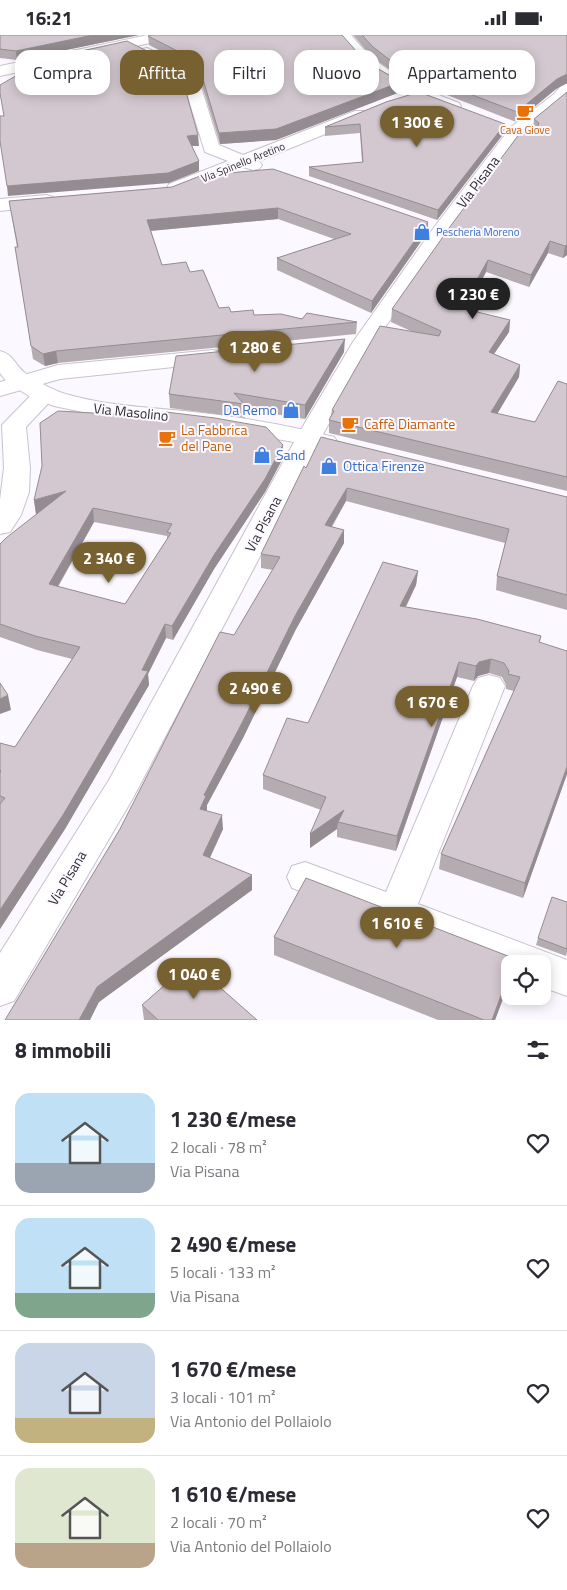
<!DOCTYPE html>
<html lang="it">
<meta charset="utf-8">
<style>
body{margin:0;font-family:"Titillium Web",sans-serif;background:#f7f7f7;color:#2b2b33;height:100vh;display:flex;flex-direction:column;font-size:19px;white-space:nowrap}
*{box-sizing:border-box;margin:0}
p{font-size:16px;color:#7c7c81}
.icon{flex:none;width:28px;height:28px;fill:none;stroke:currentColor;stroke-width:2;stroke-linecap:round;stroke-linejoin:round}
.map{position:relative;height:985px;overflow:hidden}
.details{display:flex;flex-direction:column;background:#fff;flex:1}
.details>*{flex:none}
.banner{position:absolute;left:15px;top:15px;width:538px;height:45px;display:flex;gap:10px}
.tools{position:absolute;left:501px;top:920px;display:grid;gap:10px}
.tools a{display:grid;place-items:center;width:50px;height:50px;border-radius:10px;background:#fff;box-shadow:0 2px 12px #0003;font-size:25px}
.price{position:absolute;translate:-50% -42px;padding:0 11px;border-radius:18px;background:#786131;color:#fff;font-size:16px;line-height:32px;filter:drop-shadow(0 1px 2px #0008)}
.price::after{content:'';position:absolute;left:50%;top:30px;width:15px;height:11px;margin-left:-8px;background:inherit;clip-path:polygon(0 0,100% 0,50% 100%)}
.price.current{background:#222;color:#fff}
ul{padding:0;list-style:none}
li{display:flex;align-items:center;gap:15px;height:125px;padding:0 15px}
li+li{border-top:1px solid #e1e1e2}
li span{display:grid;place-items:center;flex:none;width:140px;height:100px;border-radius:15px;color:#555}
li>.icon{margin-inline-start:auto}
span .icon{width:60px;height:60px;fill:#fffc;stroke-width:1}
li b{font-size:21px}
h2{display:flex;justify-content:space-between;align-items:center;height:60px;padding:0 15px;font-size:21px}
.chip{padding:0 18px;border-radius:15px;background:#fff;box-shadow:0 2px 12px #0003;font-size:18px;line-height:45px}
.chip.current{background:#786131;color:#fff}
.status{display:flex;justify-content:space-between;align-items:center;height:35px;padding:0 25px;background:#fff;direction:ltr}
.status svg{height:14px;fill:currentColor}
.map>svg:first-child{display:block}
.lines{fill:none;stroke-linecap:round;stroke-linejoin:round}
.street-casing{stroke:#c9c2cd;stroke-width:2}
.secondary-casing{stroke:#c9c2cd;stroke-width:2}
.street{fill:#fff;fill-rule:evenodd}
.secondary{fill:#fff;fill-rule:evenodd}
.wall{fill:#b5acb2;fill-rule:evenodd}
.shaded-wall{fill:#948c91}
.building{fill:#d3c8cf;stroke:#948c91;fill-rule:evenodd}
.labels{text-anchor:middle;stroke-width:4;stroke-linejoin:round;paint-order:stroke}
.far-food-label{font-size:11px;fill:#c56008;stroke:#fcf8ff}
.far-street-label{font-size:11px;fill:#2e2c30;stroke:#fcf8ff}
.far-shop-label{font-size:11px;fill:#366cbe;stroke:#fcf8ff;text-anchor:start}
.street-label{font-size:14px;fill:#2e2c30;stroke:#fcf8ff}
.shop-label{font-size:14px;fill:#366cbe;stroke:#fcf8ff;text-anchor:start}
.food-label{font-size:14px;fill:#c56008;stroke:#fcf8ff;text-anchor:start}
</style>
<div class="status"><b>16:21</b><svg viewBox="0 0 49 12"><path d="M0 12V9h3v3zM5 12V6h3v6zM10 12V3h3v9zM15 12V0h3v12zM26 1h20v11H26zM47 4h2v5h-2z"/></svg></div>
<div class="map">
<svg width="567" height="985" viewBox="0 0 567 985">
<rect width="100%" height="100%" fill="#fcf8ff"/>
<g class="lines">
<g class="street-casing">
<path id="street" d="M336,0H351C385,40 411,49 459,68L461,71L459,74C448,77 439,71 429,67C391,53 360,34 336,0Z
M147,13L191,34L198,42L219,110L243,120L355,76H367L369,79L367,82L259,126L262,130L259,134L253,135L243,132L183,157L176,159L169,157L167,153L169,149L228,126L205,117L182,43L142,20L140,17L142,14Z
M567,49V64L523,100L449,199L375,307L318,408L309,411L300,408L296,403L353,307L435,191L511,92L554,59L561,51Z
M46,160L53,162L55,166L53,170L0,176V164Z
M213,315L221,317L224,322L221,327L60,344L0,361V347L58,330Z
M45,352L53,354L57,359L26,392L30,433L29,457L21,480L10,497L0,499V465L4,433L2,390L37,354Z
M489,640L500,643L505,651L418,869L567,925V961L542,952V929H510V939L292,853L287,842L292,831L305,827L386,857L473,651L478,643Z"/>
</g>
<g class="secondary-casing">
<path id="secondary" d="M148,0H175L173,3L168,4L0,41V31Z
M0,316C13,319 15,330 25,338C39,348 56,357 73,361C115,372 159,373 202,378C247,383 291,391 334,402L338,407L334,412L325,415L317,413L133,763L14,966L0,971V918L109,745L294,407L217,394L121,385L54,371L29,361L7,347L0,338Z"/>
</g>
<use href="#street" class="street"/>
<use href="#secondary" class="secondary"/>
</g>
<path class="wall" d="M0,0H139L17,25L0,23Z
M353,0H567V48L556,54L516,87L399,41L372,22Z
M148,1L357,17L375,32L401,47L400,57L276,105L220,109L199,41L192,32L149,10Z
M567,57V220L563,223L548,218L529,252L486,237L466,275L510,285L509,297L494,319L520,330L519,342L497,379L535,387L567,349V456L329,398V385L331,380L332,375L413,297L391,287L392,274L530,95L533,94L534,84Z
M386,67L504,98L437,185L309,141V132L362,127L360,98L325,101V92Z
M206,140L428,187L427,198L371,278L277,235V223L334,204L278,184L151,196L162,230L190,237L219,273L231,277L254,280L357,287L356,299L58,328L45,331L33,324L17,224V212L9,166L172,152Z
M344,317L305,384L244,374L245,383L170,373L169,359Z
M283,423L265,457L214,534L173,605L166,603L148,639L149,650L65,794L0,894V708L15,712L72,624L37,615L0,602V509L38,478L36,479L34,465ZM94,487L167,501V504L125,569L58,552Z
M306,433L567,462V575L496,555L497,541L505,508L346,466L332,492L344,495V508L295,596L243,703L207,770V776L223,794L210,823L252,840V855L99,967L120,794L273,535L261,533V519Z
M418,536L416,550L406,572L541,601L540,607L567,739L523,863L439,834L441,819L514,656L506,654V650L502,642L489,638L478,641L474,646L457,642L396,816L337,802V794L310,813L321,775L263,754V740L308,688Z
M567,867V917L566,921L536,910L538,903Z
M274,902L513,923L515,922L514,929H510V945L495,985H438L274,920Z
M142,970L257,985H144Z"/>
<path class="shaded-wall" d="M93,0H139L17,25L16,16Z
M567,39V48L556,54L516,87L517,77L557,44Z
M401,47L400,57L276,105L220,109L219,98Z
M505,89L504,98L437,185L438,175Z
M198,100L199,111H187V101Z
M199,126V136L169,148L8,161L7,151Z
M278,173V184L148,196L147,185Z
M428,187L427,198L371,278L372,266Z
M550,206L548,218L529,252L531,240Z
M567,210V220L563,223L565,211Z
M488,225L486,237L460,286L461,273Z
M510,285L509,297L487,329L489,317Z
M345,304L344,317L305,384V370Z
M56,316L58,328L45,331L43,319Z
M520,330L519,342L490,391L491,377Z
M283,410V423L265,457L214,534L173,605L172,591L214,520Z
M347,453L346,466L324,504L325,490Z
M66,456L68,469L36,479L34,465Z
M93,473L94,487L51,563L49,549Z
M344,495V508L295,596L243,703L207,770V775L201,788L200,774L204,760L295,581Z
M418,536L416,550L399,585L400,571Z
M165,589L166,603L148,639L149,650L65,794L0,894V875L142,635Z
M491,624L489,638L478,641L474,646L476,631L479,627Z
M459,627L457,642L396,816L397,801Z
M8,660L11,675L0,679V664Z
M567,732V739L523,863L525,848Z
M344,775L338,787L337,794L310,813V799Z
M222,780L223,794L204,835L203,820Z
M252,840V855L99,967L90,985H79L97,952Z
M510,936V945L495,985H492Z"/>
<path class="building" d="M0,0H93L16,16L0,14Z
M152,0H342L357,17L375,32L401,47L276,94L219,98L199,31L191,23L148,1Z
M362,0H567V39L557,44L517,77L399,32L373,12Z
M127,6L179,32L198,100L187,101L199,126L168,138L7,151L0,106V81H4L0,58V50L45,24Z
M419,57L505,89L438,175L309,132L363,127L360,89L325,92L386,67Z
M567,57V210L565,211L550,206L531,240L488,225L461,273L510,285L489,317L520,330L491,377L535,387L558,346L567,349V442L329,385L334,376L332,375L380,291L439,301L441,296L392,274L452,189L523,94L530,95L537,93L539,88L534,84Z
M273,134L428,187L372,266L277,223L351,199L278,173L147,185L162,230L186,227L190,237L203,235L219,273L229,272L231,277L253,275L254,280L281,279L302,284L307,278L357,287L56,316L43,319L31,311L15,212H18L9,166L172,152L205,139L206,140Z
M345,304L305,370L234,358L244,369L169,359L176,321Z
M58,376L165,382L166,377L215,383L266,392L283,410L265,444L214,520L172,591L165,589L142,635L148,636L63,780L0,875V769L5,763L0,761V738L1,736L0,735V708L15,712L80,612L35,601L0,589V509L6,503L66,456L34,465L42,431L40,388ZM93,473L172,489L167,497L171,498L125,569L49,549Z
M321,402L567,462V560L497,541L509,494L347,453L325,490L344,495L295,581L242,688L204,760L206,761L200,774L222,780L203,820L252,840L97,952L79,985H5L120,794L220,597L234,600L280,522L261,519L304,431L306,433Z
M383,527L418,536L400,571L477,584L541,601L539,607L567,616V732L525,848L441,819L520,642L508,639L509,636L504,628L491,624L479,627L476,631L459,627L397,801L338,787L344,775L310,799L326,762L263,740L287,683L308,688Z
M0,648L8,660L0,664Z
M306,843L513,923L515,922L513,929H510V936L492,985H484L274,902Z
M552,862L567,867V914L538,903Z
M191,927L257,985H158L142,970Z"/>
<defs>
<g id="cafe-bare" transform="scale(1.35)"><path d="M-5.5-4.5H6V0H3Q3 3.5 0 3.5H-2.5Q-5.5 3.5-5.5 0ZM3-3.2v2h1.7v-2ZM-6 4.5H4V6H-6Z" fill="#e8710a" stroke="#fcf8ff" stroke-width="2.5" paint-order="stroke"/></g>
<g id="shop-bare" transform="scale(1.35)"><path d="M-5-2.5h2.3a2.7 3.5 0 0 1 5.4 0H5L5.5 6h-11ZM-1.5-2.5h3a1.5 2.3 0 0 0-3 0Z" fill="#3f7fe0" stroke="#fcf8ff" stroke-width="2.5" paint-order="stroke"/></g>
</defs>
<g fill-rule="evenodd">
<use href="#cafe-bare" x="525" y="77"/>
<use href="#shop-bare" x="422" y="197"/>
<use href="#shop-bare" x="291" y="375"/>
<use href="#cafe-bare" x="350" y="389"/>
<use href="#cafe-bare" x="167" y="403"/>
<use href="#shop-bare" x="262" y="420"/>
<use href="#shop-bare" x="329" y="431"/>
</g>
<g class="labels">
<g class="far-food-label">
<text x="525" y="99">Cava Giove</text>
</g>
<g class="far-street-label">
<text transform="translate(243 127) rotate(-22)" y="4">Via Spinello Aretino</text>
</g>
<g class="far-shop-label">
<text x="436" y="201">Pescheria Moreno</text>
</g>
<g class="street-label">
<text transform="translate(478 147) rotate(-53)" y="5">Via Pisana</text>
<text transform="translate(131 377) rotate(6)" y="5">Via Masolino</text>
<text transform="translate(263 489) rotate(-62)" y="5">Via Pisana</text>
<text transform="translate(67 843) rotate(-59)" y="5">Via Pisana</text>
</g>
<g class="shop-label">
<text x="277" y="380" text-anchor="end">Da Remo</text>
<text x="276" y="425">Sand</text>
<text x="343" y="436">Ottica Firenze</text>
</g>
<g class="food-label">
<text x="364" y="394">Caffè Diamante</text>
<text x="181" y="400">La Fabbrica<tspan x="181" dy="16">del Pane</tspan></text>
</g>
</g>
</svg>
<div class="tools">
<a><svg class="icon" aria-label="locate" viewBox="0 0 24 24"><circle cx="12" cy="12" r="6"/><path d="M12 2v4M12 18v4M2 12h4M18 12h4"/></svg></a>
</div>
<b class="price" style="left:417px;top:113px">1 300 €</b>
<b class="price current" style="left:473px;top:285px">1 230 €</b>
<b class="price" style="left:255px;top:338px">1 280 €</b>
<b class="price" style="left:109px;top:549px">2 340 €</b>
<b class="price" style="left:255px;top:679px">2 490 €</b>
<b class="price" style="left:432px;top:693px">1 670 €</b>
<b class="price" style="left:397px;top:914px">1 610 €</b>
<b class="price" style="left:194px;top:965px">1 040 €</b>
<div class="banner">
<a class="chip">Compra</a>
<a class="chip current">Affitta</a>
<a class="chip">Filtri</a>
<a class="chip">Nuovo</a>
<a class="chip">Appartamento</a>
</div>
</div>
<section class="details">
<h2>8 immobili<svg class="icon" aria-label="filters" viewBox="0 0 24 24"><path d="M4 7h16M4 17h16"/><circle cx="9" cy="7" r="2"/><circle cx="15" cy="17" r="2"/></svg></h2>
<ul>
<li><span style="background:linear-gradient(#bfe0f5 70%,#9aa5b1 0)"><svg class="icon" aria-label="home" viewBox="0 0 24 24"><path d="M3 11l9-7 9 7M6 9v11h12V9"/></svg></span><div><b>1 230 €/mese</b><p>2 locali · 78 m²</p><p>Via Pisana</p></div><svg class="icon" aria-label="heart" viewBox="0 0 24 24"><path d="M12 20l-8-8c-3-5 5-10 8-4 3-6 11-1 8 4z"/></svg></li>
<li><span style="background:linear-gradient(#bfe0f5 75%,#7fa58c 0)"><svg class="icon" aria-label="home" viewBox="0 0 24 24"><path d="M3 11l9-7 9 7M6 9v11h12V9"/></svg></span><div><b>2 490 €/mese</b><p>5 locali · 133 m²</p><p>Via Pisana</p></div><svg class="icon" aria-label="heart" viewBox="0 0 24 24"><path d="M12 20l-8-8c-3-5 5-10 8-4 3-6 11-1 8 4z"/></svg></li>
<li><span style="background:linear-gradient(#c9d6e8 75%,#c2b280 0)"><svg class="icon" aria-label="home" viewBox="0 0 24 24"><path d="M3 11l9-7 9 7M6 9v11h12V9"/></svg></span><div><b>1 670 €/mese</b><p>3 locali · 101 m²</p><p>Via Antonio del Pollaiolo</p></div><svg class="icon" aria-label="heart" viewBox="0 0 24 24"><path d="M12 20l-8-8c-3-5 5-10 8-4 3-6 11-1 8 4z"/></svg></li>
<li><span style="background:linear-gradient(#dfe7d0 75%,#b9a48a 0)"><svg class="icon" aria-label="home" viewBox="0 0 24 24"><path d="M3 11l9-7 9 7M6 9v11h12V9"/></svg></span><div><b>1 610 €/mese</b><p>2 locali · 70 m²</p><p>Via Antonio del Pollaiolo</p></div><svg class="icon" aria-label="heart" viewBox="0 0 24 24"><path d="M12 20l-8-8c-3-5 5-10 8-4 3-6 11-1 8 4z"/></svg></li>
</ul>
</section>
